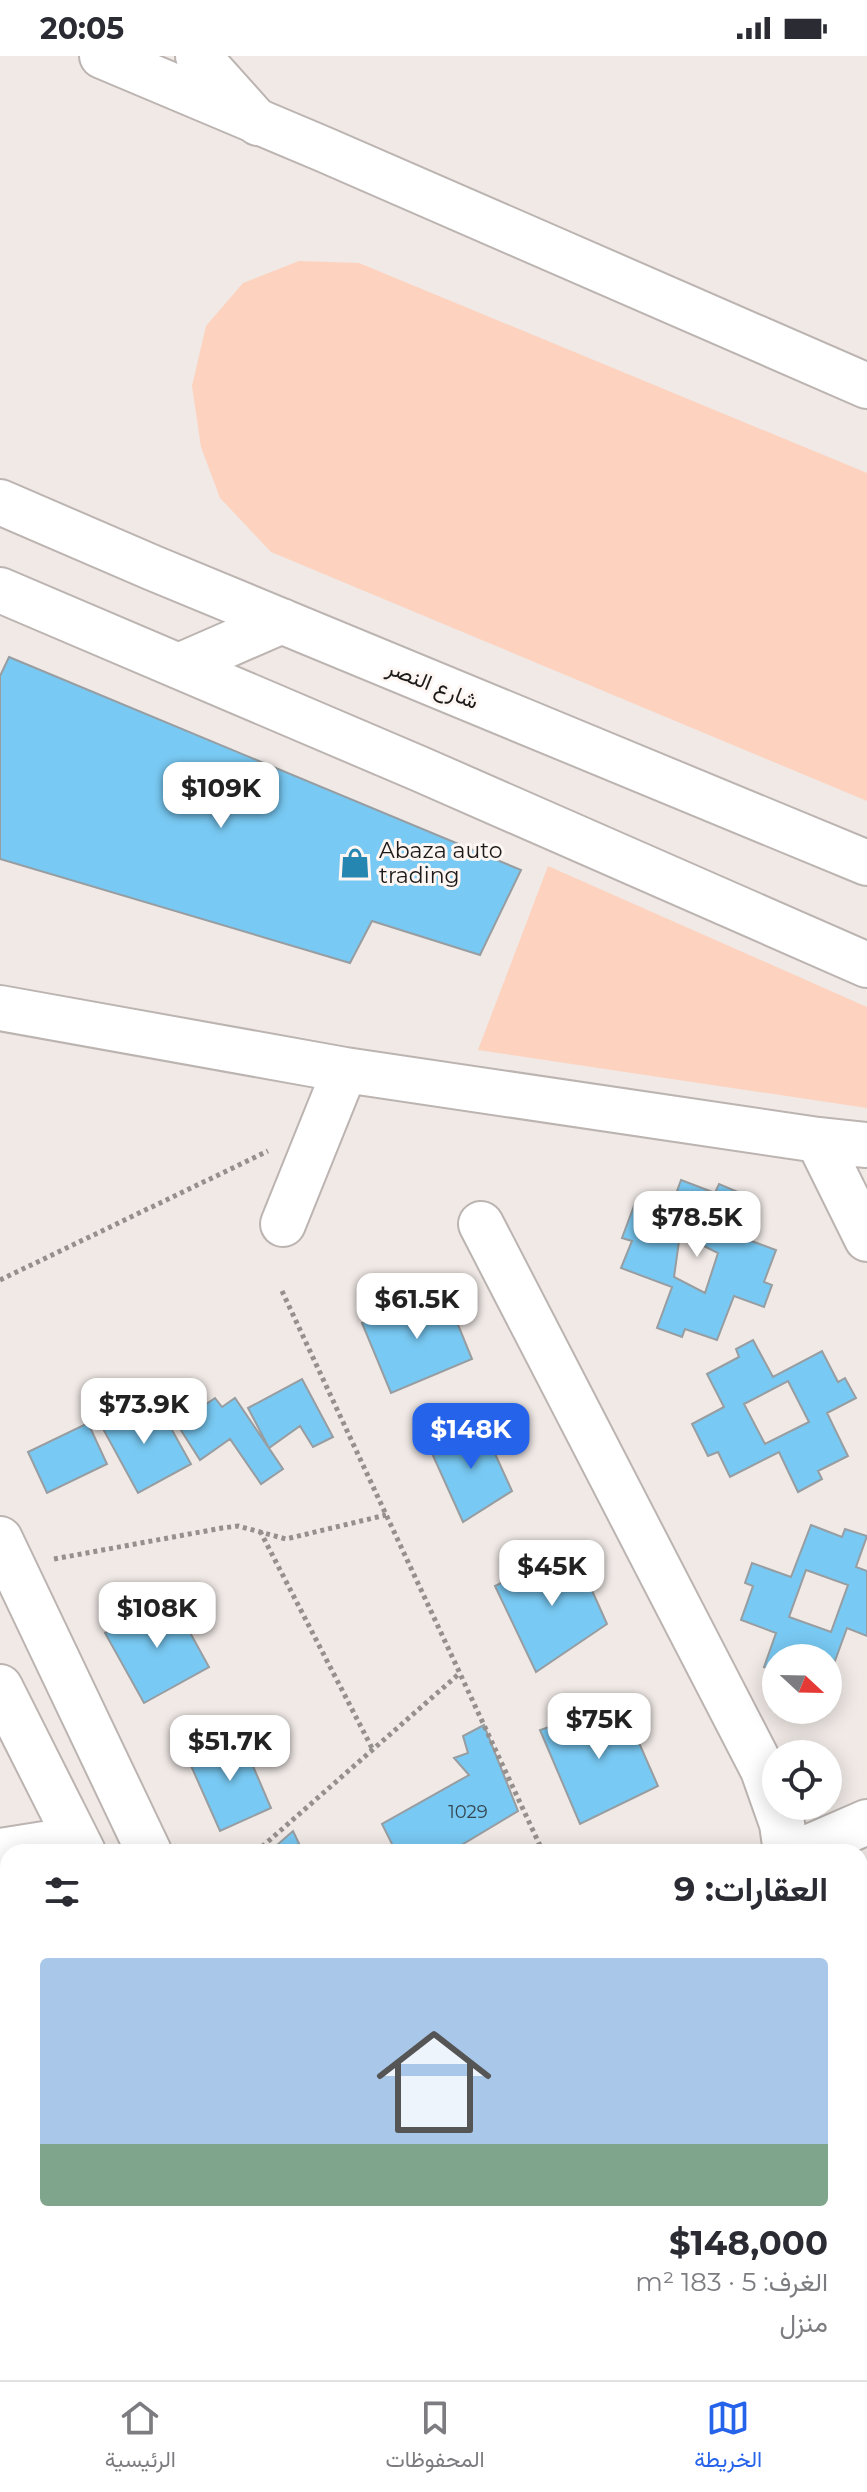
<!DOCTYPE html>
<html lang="ar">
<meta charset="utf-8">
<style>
body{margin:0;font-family:Montserrat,Vazirmatn,sans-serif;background:#f2f2f3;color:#2b2b33;direction:rtl;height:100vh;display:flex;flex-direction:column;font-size:30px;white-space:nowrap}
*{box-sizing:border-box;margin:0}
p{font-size:26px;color:#7c7c81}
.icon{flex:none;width:44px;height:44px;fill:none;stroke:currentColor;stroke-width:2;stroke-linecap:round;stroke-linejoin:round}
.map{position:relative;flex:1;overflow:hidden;direction:ltr}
.sheet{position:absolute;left:0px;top:1788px;width:868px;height:536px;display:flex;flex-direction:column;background:#fff;border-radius:24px 24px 0 0;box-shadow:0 4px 20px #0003;direction:rtl}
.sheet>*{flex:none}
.needle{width:52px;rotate:112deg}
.buttons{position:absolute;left:762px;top:1588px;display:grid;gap:16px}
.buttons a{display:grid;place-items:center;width:80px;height:80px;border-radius:50%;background:#fff;box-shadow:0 4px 20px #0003;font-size:40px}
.price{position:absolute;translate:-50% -68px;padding:0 18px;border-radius:16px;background:#fff;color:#222;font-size:26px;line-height:52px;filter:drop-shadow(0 2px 4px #0008)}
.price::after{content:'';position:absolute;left:50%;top:48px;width:24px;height:18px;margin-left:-12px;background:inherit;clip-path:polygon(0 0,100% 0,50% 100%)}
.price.current{background:#2563eb;color:#fff}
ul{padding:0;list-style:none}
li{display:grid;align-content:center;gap:16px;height:424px;padding:0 40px}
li+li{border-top:2px solid #e1e1e2}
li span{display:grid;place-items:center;height:248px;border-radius:8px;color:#555}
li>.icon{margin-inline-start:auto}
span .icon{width:144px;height:144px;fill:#fffc;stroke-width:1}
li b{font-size:34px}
h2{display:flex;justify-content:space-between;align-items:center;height:96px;padding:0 40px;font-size:34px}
.status{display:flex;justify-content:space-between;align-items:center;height:56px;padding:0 40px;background:#fff;direction:ltr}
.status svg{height:22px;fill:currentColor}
.menu{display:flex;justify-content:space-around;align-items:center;height:112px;border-top:2px solid #e1e1e2;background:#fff;font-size:22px;color:#7c7c81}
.menu a{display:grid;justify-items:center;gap:4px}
.menu .current{color:#2563eb}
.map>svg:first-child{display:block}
.green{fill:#fdd2be}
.building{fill:#78c9f3;stroke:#979da0;stroke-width:2;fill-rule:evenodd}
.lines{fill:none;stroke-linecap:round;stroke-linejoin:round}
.minor-casing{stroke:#bbb4b1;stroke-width:48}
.major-casing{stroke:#bbb4b1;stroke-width:48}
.path{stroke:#95908e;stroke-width:5;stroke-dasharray:4 4;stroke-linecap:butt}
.minor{stroke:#fff;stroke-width:44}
.major{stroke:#fff;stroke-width:44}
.labels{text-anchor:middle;stroke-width:6;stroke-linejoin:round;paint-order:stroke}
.number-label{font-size:18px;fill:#344650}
.street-label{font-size:22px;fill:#1d1b1a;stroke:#fdf6f3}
.poi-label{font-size:22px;fill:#1d1b1a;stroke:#fdf6f3;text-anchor:start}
</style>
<div class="status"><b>20:05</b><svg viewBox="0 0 49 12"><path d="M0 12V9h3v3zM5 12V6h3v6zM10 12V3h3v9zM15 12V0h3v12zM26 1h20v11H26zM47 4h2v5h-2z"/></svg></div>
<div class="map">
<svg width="867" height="2324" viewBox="0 0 867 2324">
<rect width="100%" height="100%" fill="#f0e9e6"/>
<path class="green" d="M299,205L359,207L867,417V745L271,496L220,442L201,391L192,330L206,270L243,227Z
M548,810L867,951V1052L478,994Z"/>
<path class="building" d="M9,601L521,814L480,899L372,865L350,907L0,803V620Z
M681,1124L715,1137L719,1128L738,1136L724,1175L776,1194L764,1226L772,1229L764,1251L734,1240L717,1284L685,1273L682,1281L657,1272L672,1231L621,1212L632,1185L622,1182L635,1147L668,1160ZM680,1178L718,1197L705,1237L674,1221Z
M443,1232L472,1303L391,1337L362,1267Z
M753,1284L773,1321L822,1295L838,1326L845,1322L856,1342L827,1357L848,1400L818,1415L822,1423L798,1436L779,1396L730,1421L718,1396L708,1400L692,1368L724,1351L707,1318L739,1301L736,1293ZM788,1325L809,1366L765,1388L744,1348Z
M302,1323L333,1381L313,1391L300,1370L269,1392L248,1352Z
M215,1342L222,1351L235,1342L283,1413L261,1428L230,1383L200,1404L177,1368Z
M122,1345L136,1370L162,1356L191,1408L138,1437L96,1360Z
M88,1367L107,1408L47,1437L28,1396Z
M481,1367L512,1435L463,1466L430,1393Z
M811,1469L842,1481L845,1473L867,1480L856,1511L867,1515V1580L847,1572L828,1624V1602H776V1615L764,1611L776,1577L741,1564L753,1530L745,1527L752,1507L791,1521ZM806,1514L848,1529L831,1576L789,1561Z
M573,1492L607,1568L536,1616L495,1530Z
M170,1540L209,1611L144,1647L105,1577Z
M621,1646L658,1730L580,1768L540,1674Z
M484,1669L518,1755L460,1790L462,1796H393L395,1794L382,1768L469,1719L454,1702L468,1697L463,1680Z
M240,1680L271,1752L220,1775L188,1703Z
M293,1775L303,1796H269Z
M8,1877V1985L7,1986L0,1971V1879Z
M867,2119V2177L860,2181V2125Z
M860,2233L867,2249V2278L860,2281Z
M146,2316H232L220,2324H148Z
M471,2316H560L562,2321L554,2324H474Z"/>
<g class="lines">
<g class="minor-casing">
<path id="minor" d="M198,0L258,67
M0,534L420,713L867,909
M0,952L345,1014L818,1084L867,1089
M818,1084L867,1183
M283,1168L345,1014
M481,1168L763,1714L782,1768L786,1796
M0,1483L149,1796
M0,1631L83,1796
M0,1795L76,1783
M798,1796L867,1766
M860,1986L867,2002
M320,2316L323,2324
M385,2316L389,2324"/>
</g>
<g class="major-casing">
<path id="major" d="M102,0L323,93L867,330
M0,446L153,512L867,807
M179,610L282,565"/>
</g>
<path class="path" d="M0,1224L268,1095
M282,1235L543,1796
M260,1475L373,1694
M54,1503L222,1472L238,1470L286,1483L386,1459
M256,1796L460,1617
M0,2310L8,2312
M604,2316L608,2324"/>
<use href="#minor" class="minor"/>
<use href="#major" class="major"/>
</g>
<defs>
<g id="shop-bare" transform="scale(2.4)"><path d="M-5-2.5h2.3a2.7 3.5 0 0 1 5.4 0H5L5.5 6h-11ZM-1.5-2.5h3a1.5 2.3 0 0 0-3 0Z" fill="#2586b1" stroke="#fdf6f3" stroke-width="2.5" paint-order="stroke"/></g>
</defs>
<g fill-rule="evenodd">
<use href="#shop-bare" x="355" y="807"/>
</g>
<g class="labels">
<g class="number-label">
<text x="468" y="1762">1029</text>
</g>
<g class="street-label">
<text transform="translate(433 628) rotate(22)" y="8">شارع النصر</text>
</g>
<g class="poi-label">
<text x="379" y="802">Abaza auto<tspan x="379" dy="25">trading</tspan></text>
</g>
</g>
</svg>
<div class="buttons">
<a><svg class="needle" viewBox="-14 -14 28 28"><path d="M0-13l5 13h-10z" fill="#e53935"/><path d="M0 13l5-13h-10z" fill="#7c7c81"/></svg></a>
<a><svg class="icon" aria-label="locate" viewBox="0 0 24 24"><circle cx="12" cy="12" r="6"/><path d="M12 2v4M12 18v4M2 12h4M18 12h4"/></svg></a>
</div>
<b class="price" style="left:221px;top:774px">$109K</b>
<b class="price" style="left:697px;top:1203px">$78.5K</b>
<b class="price" style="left:417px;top:1285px">$61.5K</b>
<b class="price" style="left:144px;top:1390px">$73.9K</b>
<b class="price current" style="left:471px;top:1415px">$148K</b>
<b class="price" style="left:552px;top:1552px">$45K</b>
<b class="price" style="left:157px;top:1594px">$108K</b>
<b class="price" style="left:599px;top:1705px">$75K</b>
<b class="price" style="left:230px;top:1727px">$51.7K</b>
<section class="sheet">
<h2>العقارات: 9<svg class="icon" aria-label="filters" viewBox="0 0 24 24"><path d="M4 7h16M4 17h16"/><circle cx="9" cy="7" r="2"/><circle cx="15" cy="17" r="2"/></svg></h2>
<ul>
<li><span style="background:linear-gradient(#a9c7e8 75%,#7fa58c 0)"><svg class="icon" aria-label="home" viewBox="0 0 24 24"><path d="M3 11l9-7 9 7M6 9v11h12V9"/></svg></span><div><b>$148,000</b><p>الغرف: 5 · 183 m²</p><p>منزل</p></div></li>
</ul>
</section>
</div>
<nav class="menu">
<a class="current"><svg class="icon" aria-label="map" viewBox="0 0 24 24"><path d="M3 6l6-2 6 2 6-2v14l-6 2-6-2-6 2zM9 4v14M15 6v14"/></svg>الخريطة</a>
<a><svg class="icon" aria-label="saved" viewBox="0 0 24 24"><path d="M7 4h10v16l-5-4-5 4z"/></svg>المحفوظات</a>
<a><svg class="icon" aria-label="home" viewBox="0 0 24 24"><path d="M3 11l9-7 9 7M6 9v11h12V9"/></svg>الرئيسية</a>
</nav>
